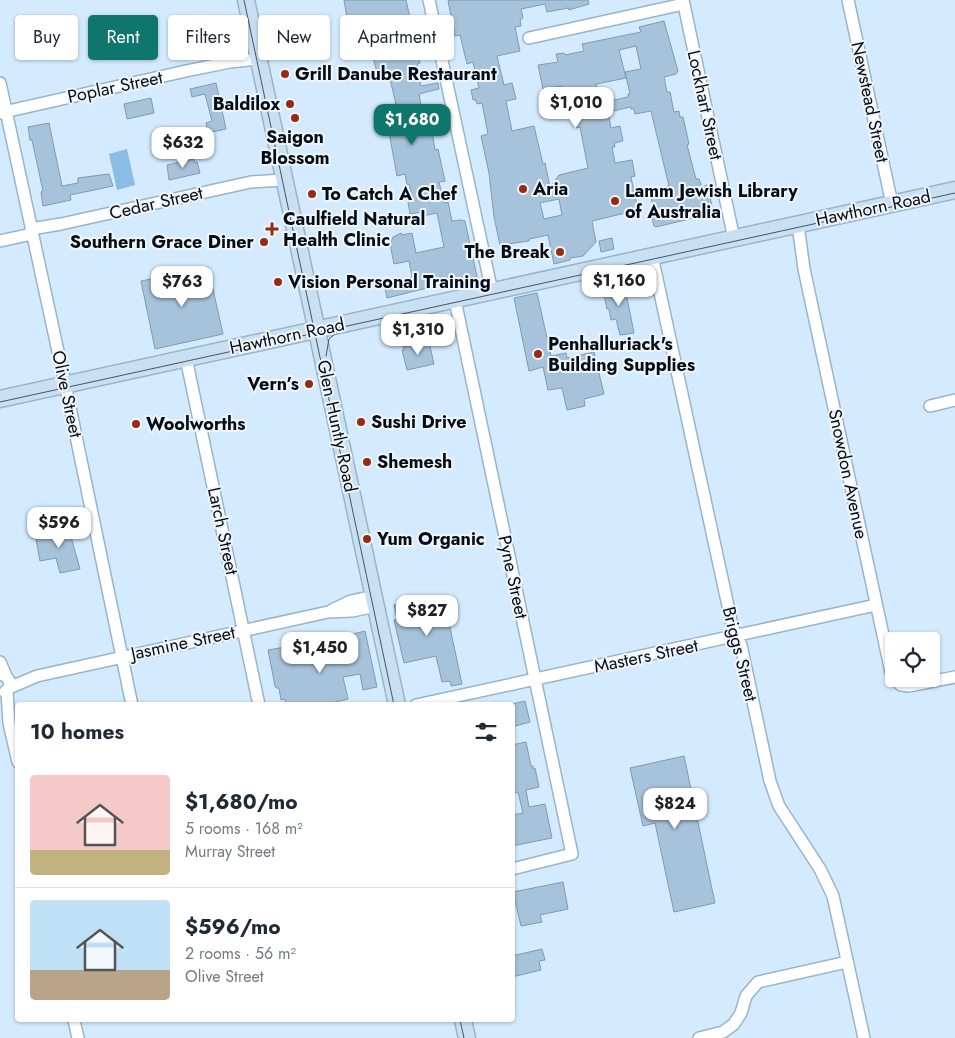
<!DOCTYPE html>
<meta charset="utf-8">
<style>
body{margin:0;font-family:Jost,sans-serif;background:#f2f2f3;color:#1f2937;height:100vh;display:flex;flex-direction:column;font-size:19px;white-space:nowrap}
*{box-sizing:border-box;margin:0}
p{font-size:16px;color:#747a83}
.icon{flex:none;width:28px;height:28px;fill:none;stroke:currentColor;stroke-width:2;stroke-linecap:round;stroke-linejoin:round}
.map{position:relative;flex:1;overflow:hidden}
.panel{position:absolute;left:15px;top:702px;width:500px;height:320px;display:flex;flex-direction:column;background:#fff;border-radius:5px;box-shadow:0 1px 4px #0004}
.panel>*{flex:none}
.guide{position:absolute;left:15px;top:15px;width:500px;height:45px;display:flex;gap:10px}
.fabs{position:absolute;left:885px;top:632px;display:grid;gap:10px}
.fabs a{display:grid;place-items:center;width:55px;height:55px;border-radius:5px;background:#fff;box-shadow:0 1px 4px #0004;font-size:25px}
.price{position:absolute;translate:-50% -42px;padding:0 11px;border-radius:10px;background:#fff;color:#222;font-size:16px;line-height:32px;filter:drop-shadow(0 1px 2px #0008)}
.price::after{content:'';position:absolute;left:50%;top:30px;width:15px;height:11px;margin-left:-8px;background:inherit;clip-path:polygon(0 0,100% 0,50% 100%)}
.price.active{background:#0f766e;color:#fff}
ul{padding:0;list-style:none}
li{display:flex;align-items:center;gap:15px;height:125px;padding:0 15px}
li+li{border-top:1px solid #e0e1e3}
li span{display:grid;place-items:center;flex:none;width:140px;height:100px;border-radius:5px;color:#555}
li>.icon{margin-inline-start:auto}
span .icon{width:60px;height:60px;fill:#fffc;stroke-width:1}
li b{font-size:21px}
h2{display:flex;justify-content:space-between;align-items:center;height:60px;padding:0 15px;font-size:21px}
.pill{padding:0 18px;border-radius:5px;background:#fff;box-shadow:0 1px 4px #0004;font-size:18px;line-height:45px}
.pill.active{background:#0f766e;color:#fff}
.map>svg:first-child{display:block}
.green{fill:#8abce6}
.building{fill:#a7c3db;stroke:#7f9ab1;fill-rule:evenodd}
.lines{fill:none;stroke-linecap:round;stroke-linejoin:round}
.street-casing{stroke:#98b4cb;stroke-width:14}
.secondary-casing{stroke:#98b4cb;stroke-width:19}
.street{stroke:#fff;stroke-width:11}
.secondary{stroke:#c9e0f2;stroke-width:16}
.tram{stroke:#485561;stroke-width:1}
.poi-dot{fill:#942c14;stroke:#f0f5fa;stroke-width:2}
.labels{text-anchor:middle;stroke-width:4;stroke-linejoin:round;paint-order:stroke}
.poi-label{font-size:18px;font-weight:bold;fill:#050e16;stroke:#f0f5fa;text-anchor:start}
.street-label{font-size:18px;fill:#050e16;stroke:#f0f5fa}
</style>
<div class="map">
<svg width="955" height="1038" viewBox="0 0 955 1038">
<rect width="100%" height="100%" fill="#d4ebff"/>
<path class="green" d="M127,149L135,185L117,190L109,154Z"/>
<path class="building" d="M344,0H406L420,63L417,64L419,70L417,71L421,86L438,83L439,89L419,94L425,127H427L428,133L432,132L435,150L438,149L445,181L439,182L444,203L448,202L452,221L461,220L465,221L478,281L455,287V284H452L451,282L387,298L384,283L412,277L409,261L394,264L390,244L393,237L401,233L402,235L412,233L416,253L444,247L437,213L423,216L422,212L410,214L408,202L413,201L409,184L407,185L405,174L397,176L388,127L385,128L382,114L395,111L394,104H396L388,71L377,73L371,49L363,51L362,45L352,47Z
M452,0H588L589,4L569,10L568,8L547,12L545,4L521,9L523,18L520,20L521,26L515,27L520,51L497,56L504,85L512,83L516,99L506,101L512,131L534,126L543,164L545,163L550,187L559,175L588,168L580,127L576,128L569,97L565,98L562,86L543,89L538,65L558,62L556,54L564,53L565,55L584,51L582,44L641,32L639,27L664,21L678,71L676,74L664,77L667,92H670L674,112L679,111L680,117H683L689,144L687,145L696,179H699L702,187L707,185L712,206L707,207L708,212L701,214V216L694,218L656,227L654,226L652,218L656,217L649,190L669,186L651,111L635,114L634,109H631V107L608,112L611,128L620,126L623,141L614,143L615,147H612L615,163L632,160L635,176L631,177L638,210L592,221L596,242L583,256L570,258V260L554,264L548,235L529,239V241L500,245L494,217L489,173L481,136L488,134L482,103L477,104L476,100H473L471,90L479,88L473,62L467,64L460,35L455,36L448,1ZM636,46L641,69L625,72L630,94H628V97L600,103L596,84L626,78L619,50ZM559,199L562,215L544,219L540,203Z
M216,83L226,129L208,133L206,123L212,121L205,94L192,97L190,89Z
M151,98L154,113L127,119L124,104Z
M49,123L62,186L78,183V178L109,174L113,186L70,195L71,200L43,206L41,192L43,191L32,140H30L28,127Z
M185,131L188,144L166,150L163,136Z
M194,159L195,163L197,162L200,173L169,180L167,165Z
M612,238L614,249L601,252L599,241Z
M208,267L223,334L155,349L141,281Z
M618,281L619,286H622L623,288H625L634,333L620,335L616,319L611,320L609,309H607L603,290L606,289L605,284Z
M537,293L551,356L566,353L567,358L594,352L604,394L584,399L585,406L567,410L562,388L548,390L543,367L529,371L514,298Z
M432,322L444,328L440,337L429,332Z
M429,342L434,364L407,370L402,350H404L403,347Z
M68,526L80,569L60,573L56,558L40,561L36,539L47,536L46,531Z
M431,597L434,611L446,609L462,684L451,686L450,681L442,682L436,656L404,663L394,620L397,619L394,605Z
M365,631L377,687L363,690L360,674L343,677L348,699L323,705H286L285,699L281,700L279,688H276L275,686L268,650L285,647L286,649L308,645L311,661L357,651L353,634Z
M525,701L530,722L512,727V704Z
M526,742L531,766H533V769L535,768L539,787L526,790L529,807L545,804L552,838L512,846V815L523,813L518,792L512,793V776H515L512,763V745Z
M684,756L715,903L674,912L655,823L643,826L630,768Z
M563,882L568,909L540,915L542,922L521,926L513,892Z
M542,949L545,960L539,961L541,970L512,977V956Z"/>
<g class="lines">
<g class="street-casing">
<path id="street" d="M429,0L492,292
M683,0L734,239
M848,0L892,204
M529,38L684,4
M0,83L67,393L132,705
M0,113L186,71L230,62L259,59
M798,225L804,269L891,672L894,678
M31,229L61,224L251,182L284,180
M0,241L32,234
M652,256L730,615L732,626L741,645L770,781L779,806L820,869L833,896L864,1038
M455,300L572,854L512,869
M186,358L259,705
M930,406L955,400
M332,610L351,601L374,596
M0,662L6,676
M0,674L6,676L10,682L9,688L5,692
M894,679L901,685L909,686L955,677
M9,688L37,676L328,612L352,611L376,606
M7,691L9,723L18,762
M416,705L876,605
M74,1020L78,1038
M699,1038L723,1032L734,1024L741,1013L746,996L758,982L847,962"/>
</g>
<g class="secondary-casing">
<path id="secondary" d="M246,0L397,705
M0,399L955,190
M463,1020L467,1038"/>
</g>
<use href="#street" class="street"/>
<use href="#secondary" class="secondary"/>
<path class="tram" d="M244,0L394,705
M326,356L329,339L342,328
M0,402L955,193
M460,1020L464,1038"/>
</g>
<g class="poi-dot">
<circle cx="285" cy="74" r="5"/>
<circle cx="290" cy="104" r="5"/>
<circle cx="295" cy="118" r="5"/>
<circle cx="523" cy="189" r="5"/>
<circle cx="312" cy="194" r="5"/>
<circle cx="615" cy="201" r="5"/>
<path d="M269.5 221.5h5v5h5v5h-5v5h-5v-5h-5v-5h5z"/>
<circle cx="264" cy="242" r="5"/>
<circle cx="560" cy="252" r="5"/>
<circle cx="278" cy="282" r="5"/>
<circle cx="538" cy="354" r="5"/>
<circle cx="309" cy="384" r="5"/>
<circle cx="361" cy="422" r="5"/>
<circle cx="136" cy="424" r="5"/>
<circle cx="367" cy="462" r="5"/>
<circle cx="367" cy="539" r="5"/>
</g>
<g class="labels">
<g class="poi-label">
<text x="295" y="80">Grill Danube Restaurant</text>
<text x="280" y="110" text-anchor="end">Baldilox</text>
<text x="295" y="143" text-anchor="middle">Saigon<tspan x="295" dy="21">Blossom</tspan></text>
<text x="533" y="195">Aria</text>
<text x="625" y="197">Lamm Jewish Library<tspan x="625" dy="21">of Australia</tspan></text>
<text x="322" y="200">To Catch A Chef</text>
<text x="283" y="225">Caulfield Natural<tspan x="283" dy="21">Health Clinic</tspan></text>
<text x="254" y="248" text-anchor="end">Southern Grace Diner</text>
<text x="550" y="258" text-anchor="end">The Break</text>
<text x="288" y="288">Vision Personal Training</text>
<text x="548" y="350">Penhalluriack's<tspan x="548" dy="21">Building Supplies</tspan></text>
<text x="299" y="390" text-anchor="end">Vern’s</text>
<text x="371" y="428">Sushi Drive</text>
<text x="146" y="430">Woolworths</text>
<text x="377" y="468">Shemesh</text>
<text x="377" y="545">Yum Organic</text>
</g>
<g class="street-label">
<text transform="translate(115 87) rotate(-12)" y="6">Poplar Street</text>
<text transform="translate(870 102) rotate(78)" y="6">Newstead Street</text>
<text transform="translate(705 105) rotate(78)" y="6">Lockhart Street</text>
<text transform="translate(156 203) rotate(-13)" y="6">Cedar Street</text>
<text transform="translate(873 208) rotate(-12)" y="6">Hawthorn Road</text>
<text transform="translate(287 336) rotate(-12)" y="6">Hawthorn Road</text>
<text transform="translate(67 394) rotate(78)" y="6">Olive Street</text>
<text transform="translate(337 426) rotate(78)" y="6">Glen Huntly Road</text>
<text transform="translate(848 474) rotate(78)" y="6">Snowdon Avenue</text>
<text transform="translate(223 531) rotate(78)" y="6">Larch Street</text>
<text transform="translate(513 577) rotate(78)" y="6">Pyne Street</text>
<text transform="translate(183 643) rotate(-12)" y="6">Jasmine Street</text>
<text transform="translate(740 654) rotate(76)" y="6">Briggs Street</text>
<text transform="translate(646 656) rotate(-12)" y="6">Masters Street</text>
</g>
</g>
</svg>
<div class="fabs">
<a><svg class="icon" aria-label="locate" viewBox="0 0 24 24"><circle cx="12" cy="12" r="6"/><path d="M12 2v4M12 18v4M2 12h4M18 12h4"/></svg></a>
</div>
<b class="price" style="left:576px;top:129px">$1,010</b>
<b class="price active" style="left:412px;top:146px">$1,680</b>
<b class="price" style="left:183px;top:169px">$632</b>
<b class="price" style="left:619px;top:307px">$1,160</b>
<b class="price" style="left:182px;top:308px">$763</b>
<b class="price" style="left:418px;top:356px">$1,310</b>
<b class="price" style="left:59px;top:549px">$596</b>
<b class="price" style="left:427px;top:637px">$827</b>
<b class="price" style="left:320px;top:674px">$1,450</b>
<b class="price" style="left:675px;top:830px">$824</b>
<div class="guide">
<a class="pill">Buy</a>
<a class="pill active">Rent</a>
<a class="pill">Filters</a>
<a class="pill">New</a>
<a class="pill">Apartment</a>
</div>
<section class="panel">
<h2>10 homes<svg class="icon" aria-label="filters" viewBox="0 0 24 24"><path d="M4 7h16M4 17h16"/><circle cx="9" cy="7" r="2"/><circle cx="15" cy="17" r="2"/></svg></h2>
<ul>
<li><span style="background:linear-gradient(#f6c9c9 75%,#c2b280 0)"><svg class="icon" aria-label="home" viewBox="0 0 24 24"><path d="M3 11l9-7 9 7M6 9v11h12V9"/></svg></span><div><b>$1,680/mo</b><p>5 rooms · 168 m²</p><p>Murray Street</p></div></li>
<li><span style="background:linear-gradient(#bfe0f5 70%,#b9a48a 0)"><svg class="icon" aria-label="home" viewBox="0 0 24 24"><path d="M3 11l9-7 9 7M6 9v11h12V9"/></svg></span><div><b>$596/mo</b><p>2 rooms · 56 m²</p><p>Olive Street</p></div></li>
</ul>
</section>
</div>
